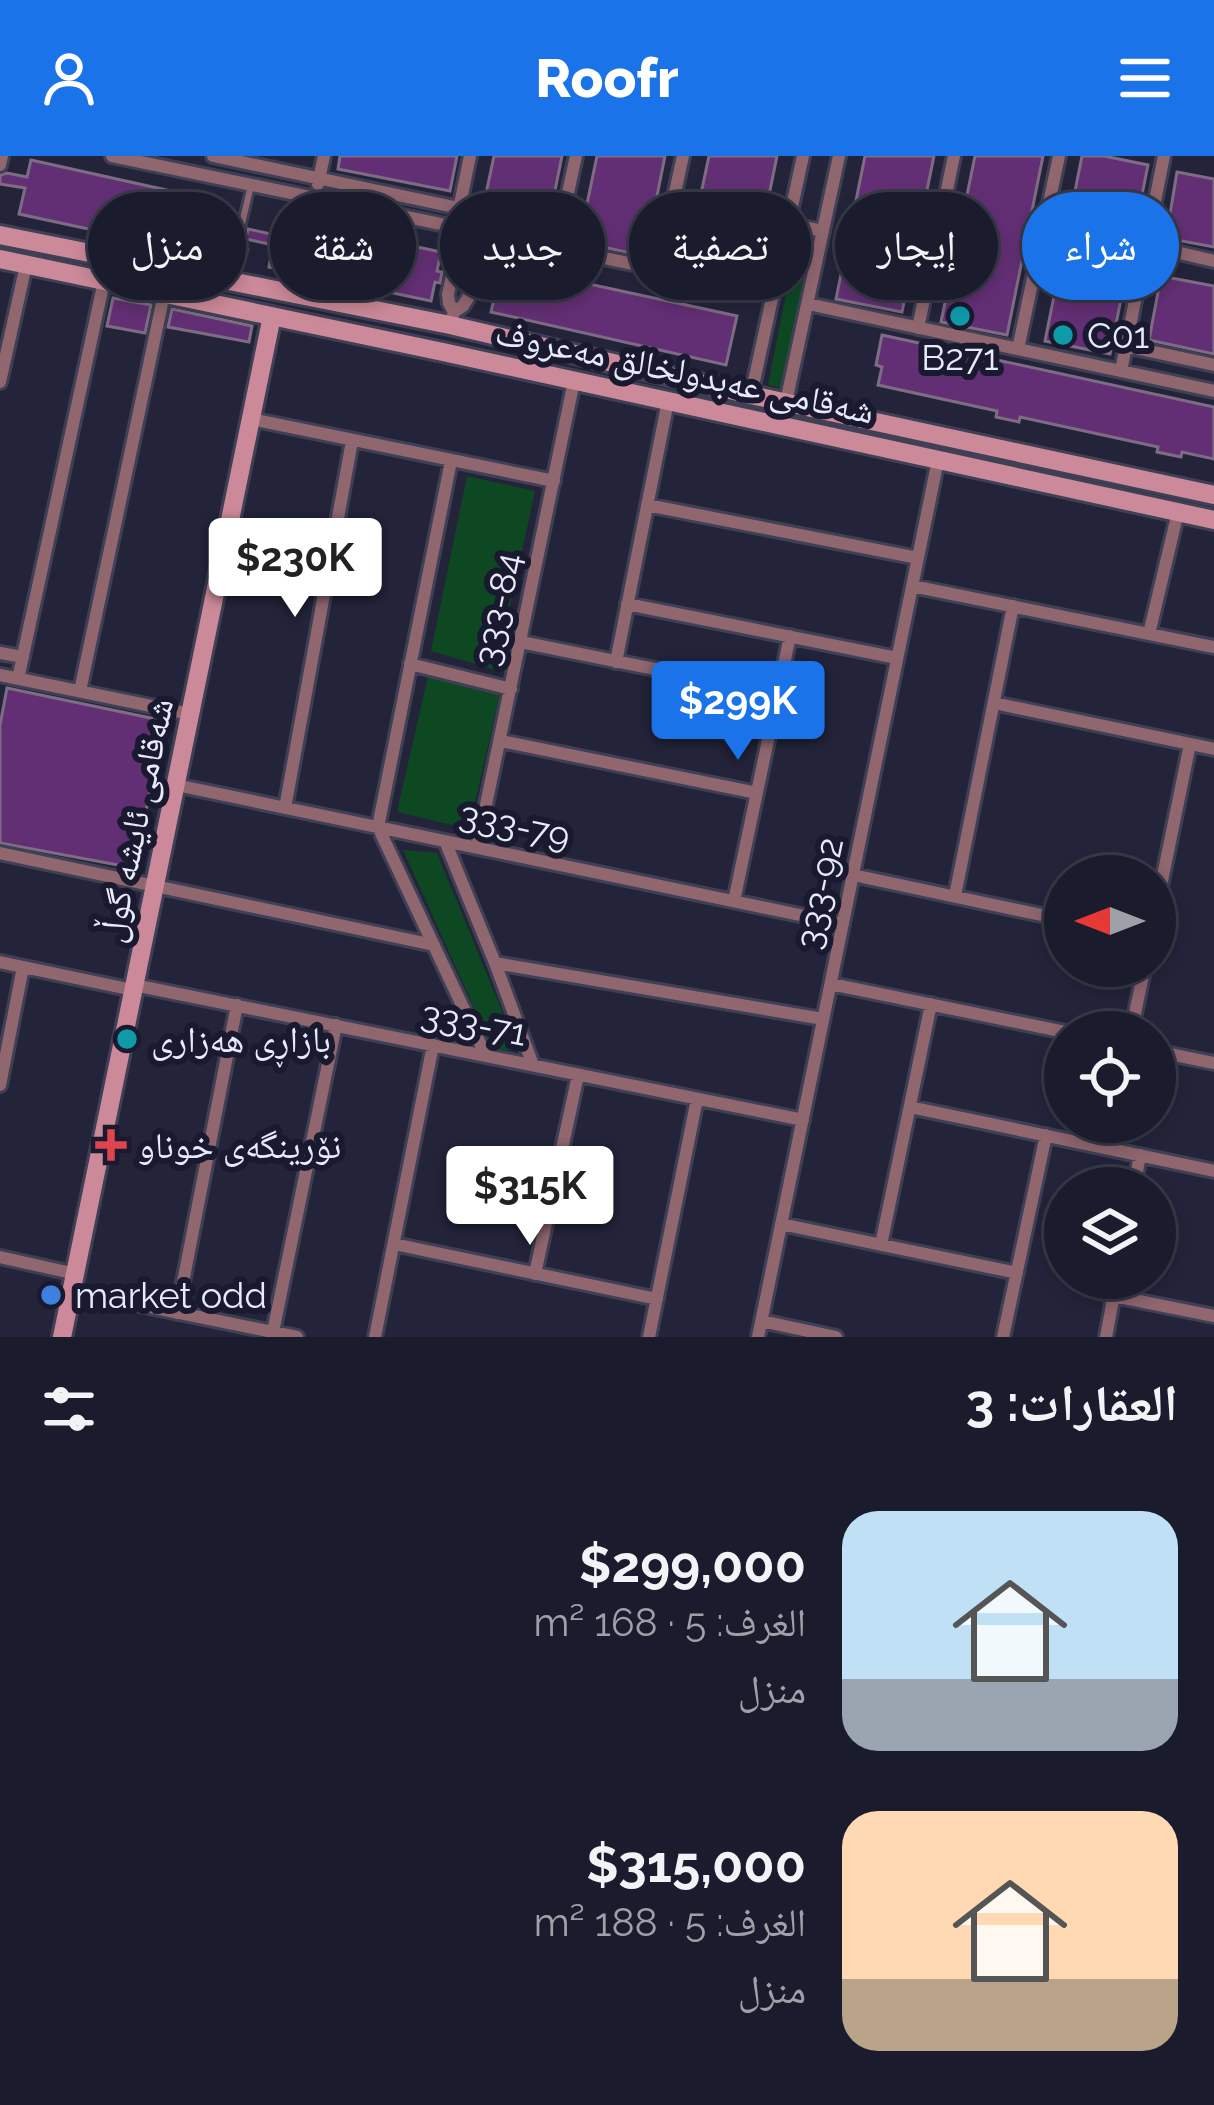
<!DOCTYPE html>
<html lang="ar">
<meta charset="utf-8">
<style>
body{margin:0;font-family:Raleway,"Noto Naskh Arabic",sans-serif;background:#272838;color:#f1f3f6;direction:rtl;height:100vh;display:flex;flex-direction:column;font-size:45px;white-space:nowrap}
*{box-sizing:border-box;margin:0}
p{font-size:39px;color:#9fa1a9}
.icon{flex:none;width:66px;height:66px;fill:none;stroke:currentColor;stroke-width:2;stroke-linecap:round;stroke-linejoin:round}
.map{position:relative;height:1181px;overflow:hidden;direction:ltr}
.drawer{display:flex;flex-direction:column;background:#1a1b2c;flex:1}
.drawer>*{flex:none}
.top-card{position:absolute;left:36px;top:36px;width:1143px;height:108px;direction:rtl;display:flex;gap:24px}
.needle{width:78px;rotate:270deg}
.controls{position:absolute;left:1044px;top:699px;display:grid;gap:24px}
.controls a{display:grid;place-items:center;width:132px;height:132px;border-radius:50%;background:#1a1b2c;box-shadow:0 6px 18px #0003,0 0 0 3px #383948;font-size:60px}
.price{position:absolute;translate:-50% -102px;padding:0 27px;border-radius:12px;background:#fff;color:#222;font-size:39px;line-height:78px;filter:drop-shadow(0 3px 6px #0008)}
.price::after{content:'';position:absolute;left:50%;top:72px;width:36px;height:27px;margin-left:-18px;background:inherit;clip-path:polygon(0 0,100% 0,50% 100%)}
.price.active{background:#1a73e8;color:#fff}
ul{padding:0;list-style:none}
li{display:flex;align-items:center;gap:36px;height:300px;padding:0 36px}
li span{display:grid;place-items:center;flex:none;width:336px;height:240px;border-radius:36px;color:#555}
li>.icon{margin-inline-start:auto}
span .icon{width:144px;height:144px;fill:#fffc;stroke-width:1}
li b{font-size:51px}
h2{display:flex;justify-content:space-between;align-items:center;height:144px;padding:0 36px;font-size:51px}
.tag{padding:0 42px;border-radius:54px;background:#1a1b2c;box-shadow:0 6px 18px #0003,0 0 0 3px #383948;font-size:42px;line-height:108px}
.tag.active{background:#1a73e8;color:#fff}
header{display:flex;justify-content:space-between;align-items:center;height:156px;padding:0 36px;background:#1a73e8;color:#fff;font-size:54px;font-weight:800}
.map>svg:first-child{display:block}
.green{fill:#0d4823}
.building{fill:#622f74;stroke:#7d6c83;stroke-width:3}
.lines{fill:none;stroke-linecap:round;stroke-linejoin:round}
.lane-casing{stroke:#3f4055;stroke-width:12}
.street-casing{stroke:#3f4055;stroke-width:18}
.secondary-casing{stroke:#3f4055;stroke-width:24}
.path{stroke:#6c6d80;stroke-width:3;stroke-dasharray:9 9;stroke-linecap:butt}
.lane{stroke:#90666f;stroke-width:6}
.street{stroke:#90666f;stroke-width:12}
.secondary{stroke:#cc8999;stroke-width:18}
.culture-dot{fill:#0f9aa8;stroke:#191a2f;stroke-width:4.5}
.health-dot{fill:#e0444e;stroke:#191a2f;stroke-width:4.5}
.shop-dot{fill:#3f7fe0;stroke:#191a2f;stroke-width:4.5}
.labels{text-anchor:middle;stroke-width:12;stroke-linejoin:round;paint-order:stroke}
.poi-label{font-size:36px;fill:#e8e9f9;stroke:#191a2f;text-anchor:start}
.street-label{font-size:36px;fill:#e8e9f9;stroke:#191a2f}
</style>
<header><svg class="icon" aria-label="menu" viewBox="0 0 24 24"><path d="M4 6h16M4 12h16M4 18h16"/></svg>Roofr<svg class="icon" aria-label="person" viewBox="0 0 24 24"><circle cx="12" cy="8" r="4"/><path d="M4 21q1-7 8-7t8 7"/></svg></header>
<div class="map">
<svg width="1214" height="1181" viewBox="0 0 1214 1181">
<rect width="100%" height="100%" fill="#23243a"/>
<path class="green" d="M805,83L810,89L782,232L768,229L796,87Z
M467,320L535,335L496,514L431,495Z
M428,520L500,537L469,673L397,656Z
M403,694L437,697L518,894H493Z"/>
<path class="building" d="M340,0H457L450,35L338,13Z
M494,0H562L546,79L480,66Z
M597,0H665L645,100L579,86Z
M709,0H777L752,122L686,108Z
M865,0H934L902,156L836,143Z
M975,0H1043L1007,179L941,166Z
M1082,0H1104L1148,9L1110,198L1045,185Z
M31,4L225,47L221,67L234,70L231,80L218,77L214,100L19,58L25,32L0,28V19L7,17L27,21Z
M1177,16L1214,23V91L1166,82Z
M279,62L441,96L437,115L442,116L440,127L435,126L431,145L269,111L273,89L246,83L248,73L275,79Z
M501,109L737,160L726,209L491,156L495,139L480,136L482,125L497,129Z
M1161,120L1214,130V198L1149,184Z
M113,142L151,149L145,177L107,170Z
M172,153L252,170L249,186L168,171Z
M882,179L1214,251V303L1182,296L1181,301L1157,296L1158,291L1020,261L1019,266L996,261L997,255L878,229L882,211L876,209Z
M7,532L165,565L134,712L0,687V569Z"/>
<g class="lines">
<g class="lane-casing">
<path id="lane" d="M230,119L251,29"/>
</g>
<g class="street-casing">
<path id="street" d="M112,0L773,137
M213,0L459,52
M0,9L2,0
M318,28L324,0
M458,58L470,0
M788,68L823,75
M1146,89L1214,105
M556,92L576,0
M658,113L683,0
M808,148L1214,235
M454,156L449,147L448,138L463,73
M450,169L454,156L463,150L468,142L481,76
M918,172L954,0
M1126,190L1214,209
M1018,193L1059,0
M1121,215L1164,0
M0,226L26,109
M751,239L803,0
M786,246L839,0
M251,263L554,325
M451,305L378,671L486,900
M647,349L918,402
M912,430L1214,491
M627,448L897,502
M1149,478L1178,356
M521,486L778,538
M0,497L23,501
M616,506L668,245
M410,508L511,533
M0,519L190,558
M18,523L104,125
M80,535L164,138
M994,547L1214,593
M501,585L757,637
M176,629L843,768
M285,652L352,285
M445,685L495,807L533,909
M477,692L574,225
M0,697L434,789
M853,719L1065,764
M955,740L1013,450
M734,745L790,480
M1155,759L1190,588
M0,806L133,834
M495,807L823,863
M831,828L1065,876
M134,829L803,964
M1131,876L1145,810
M1155,895L1214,907
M0,929L23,811
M910,951L1214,1015
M1134,1032L1140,999
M781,1068L1017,1117
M394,1088L657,1143
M881,1089L931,848
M0,1101L76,1118
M535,1118L578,919
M72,1135L297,1181
M1114,1140L1214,1160
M177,1157L237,849
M762,1165L836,1181
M273,1176L336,869
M375,1181L433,889
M649,1181L697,943
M758,1181L938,304
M1003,1181L1046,979
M1106,1181L1117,1122"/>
</g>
<g class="secondary-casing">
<path id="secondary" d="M0,79L450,169L751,239L1214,339
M0,103L443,196L1214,364
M62,1181L272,160"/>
</g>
<path class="path" d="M246,100L250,84"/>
<use href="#lane" class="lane"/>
<use href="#street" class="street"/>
<use href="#secondary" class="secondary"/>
</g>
<g class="culture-dot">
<circle cx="960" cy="160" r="12"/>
<circle cx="1063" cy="179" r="12"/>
<circle cx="127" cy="883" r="12"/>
</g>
<path class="health-dot" d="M105 971h12v12h12v12h-12v12h-12v-12h-12v-12h12z"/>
<circle class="shop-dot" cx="51" cy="1139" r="12"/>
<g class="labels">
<g class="poi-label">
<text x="1087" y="192">C01</text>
<text x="960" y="214" text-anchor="middle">B271</text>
<text x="151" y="896">بازاڕی هەزاری</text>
<text x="138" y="1002">نۆرینگەی خوناو</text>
<text x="75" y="1152">market odd</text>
</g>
<g class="street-label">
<text transform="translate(685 215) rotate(12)" y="13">شەقامی عەبدولخالق مەعروف</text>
<text transform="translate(497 453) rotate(-78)" y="13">333-84</text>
<text transform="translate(135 664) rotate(-78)" y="13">شەقامی ئایشە گوڵ</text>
<text transform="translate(515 669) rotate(12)" y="13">333-79</text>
<text transform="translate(819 737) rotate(-78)" y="13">333-92</text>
<text transform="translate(474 867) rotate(11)" y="13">333-71</text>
</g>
</g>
</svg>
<div class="controls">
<a><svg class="needle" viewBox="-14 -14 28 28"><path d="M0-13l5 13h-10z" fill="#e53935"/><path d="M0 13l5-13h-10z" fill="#9fa1a9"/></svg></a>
<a><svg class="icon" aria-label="locate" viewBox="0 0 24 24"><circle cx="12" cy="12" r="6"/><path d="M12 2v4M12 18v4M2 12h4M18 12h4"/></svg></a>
<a><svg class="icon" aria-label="layers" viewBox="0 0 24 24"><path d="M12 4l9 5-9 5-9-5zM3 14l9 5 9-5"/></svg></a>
</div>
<b class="price" style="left:295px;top:464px">$230K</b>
<b class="price active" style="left:738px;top:607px">$299K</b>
<b class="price" style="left:530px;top:1092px">$315K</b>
<div class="top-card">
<a class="tag active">شراء</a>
<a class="tag">إيجار</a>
<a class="tag">تصفية</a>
<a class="tag">جديد</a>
<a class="tag">شقة</a>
<a class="tag">منزل</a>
</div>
</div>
<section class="drawer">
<h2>العقارات: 3<svg class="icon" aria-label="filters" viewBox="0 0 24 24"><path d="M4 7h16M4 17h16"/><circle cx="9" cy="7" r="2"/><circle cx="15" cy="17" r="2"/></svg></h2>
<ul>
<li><span style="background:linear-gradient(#bfe0f5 70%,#9aa5b1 0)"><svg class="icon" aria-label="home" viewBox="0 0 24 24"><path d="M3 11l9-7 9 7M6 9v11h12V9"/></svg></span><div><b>$299,000</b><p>الغرف: 5 · 168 m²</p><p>منزل</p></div></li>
<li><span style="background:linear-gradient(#ffd9b3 70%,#b9a48a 0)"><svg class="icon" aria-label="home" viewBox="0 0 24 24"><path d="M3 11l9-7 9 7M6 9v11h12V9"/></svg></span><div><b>$315,000</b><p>الغرف: 5 · 188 m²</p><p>منزل</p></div></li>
</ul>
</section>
